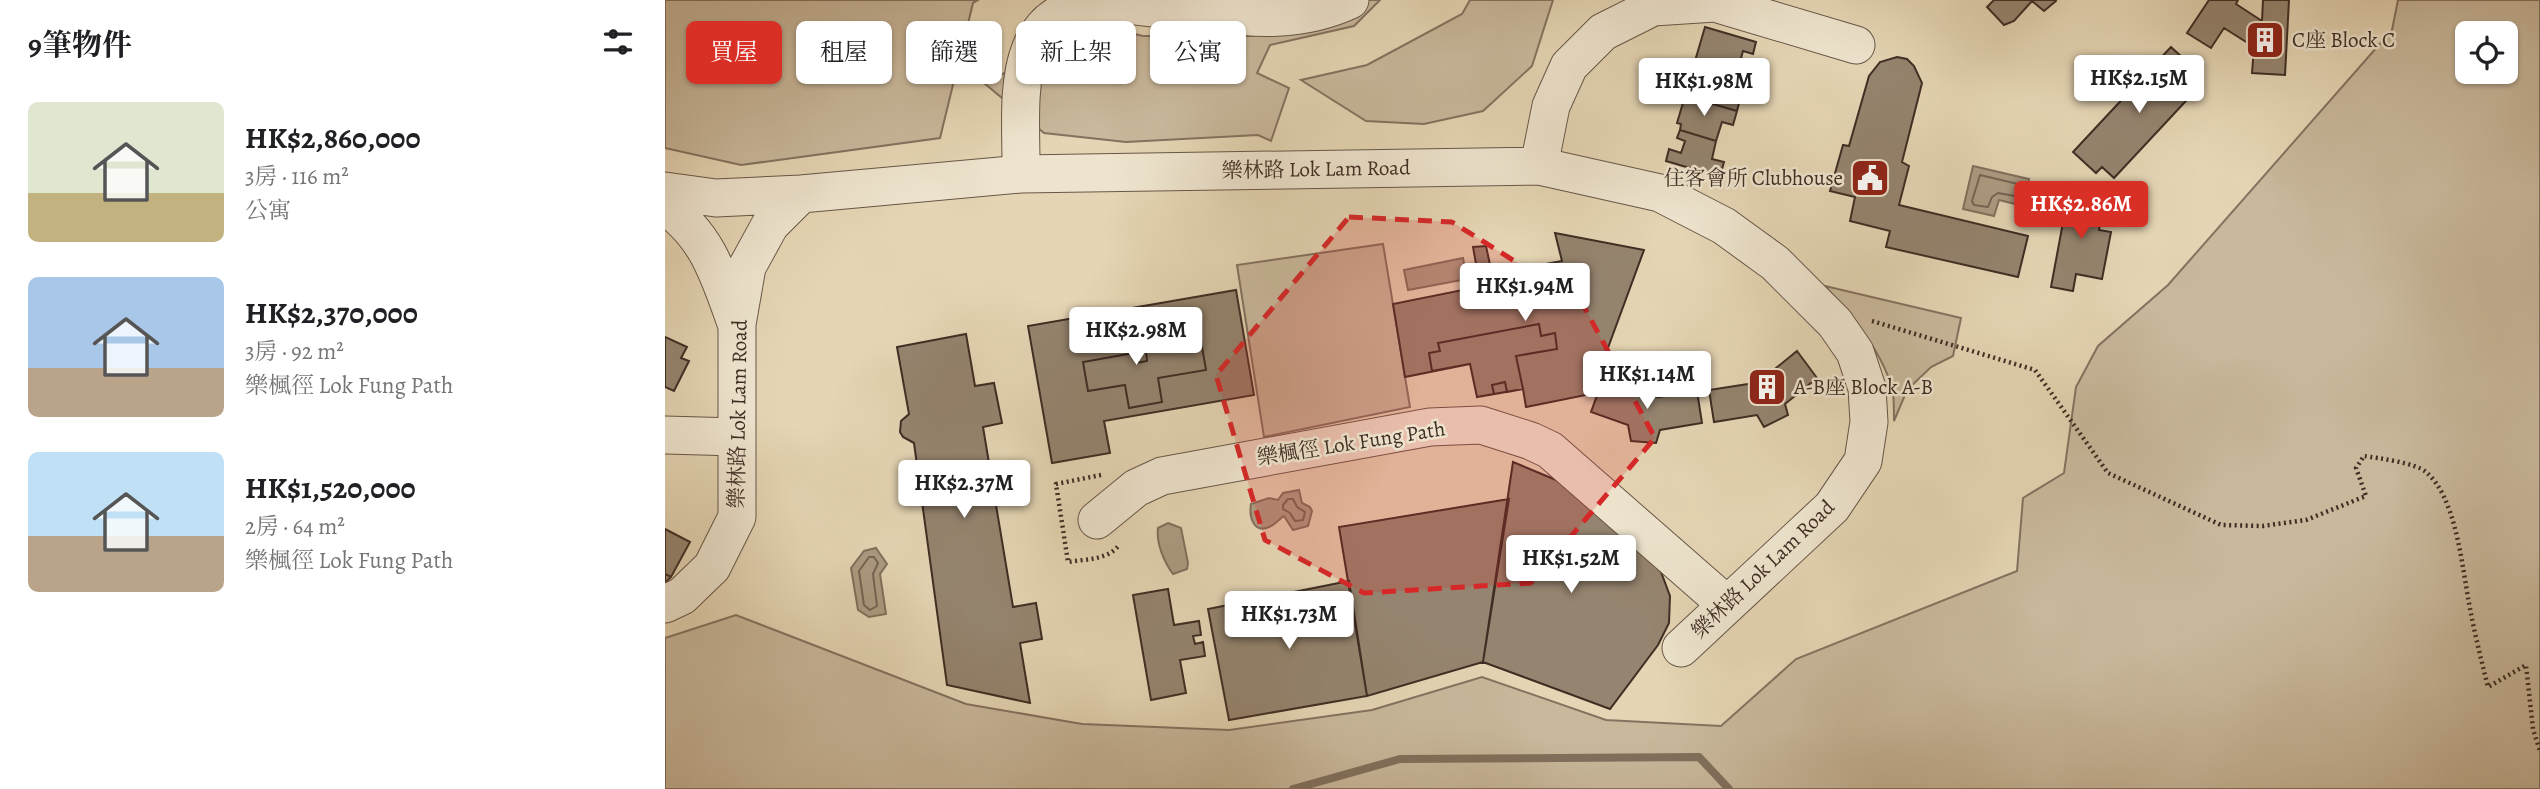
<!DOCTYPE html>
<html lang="zh-TW">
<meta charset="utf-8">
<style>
body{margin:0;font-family:Alegreya,"Noto Serif TC",serif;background:#f2f2f2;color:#202124;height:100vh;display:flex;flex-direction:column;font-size:26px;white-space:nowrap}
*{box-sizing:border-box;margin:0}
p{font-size:23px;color:#757577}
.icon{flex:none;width:38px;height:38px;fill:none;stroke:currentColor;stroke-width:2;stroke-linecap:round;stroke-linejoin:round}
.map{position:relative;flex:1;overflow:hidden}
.sheet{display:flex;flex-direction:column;background:#fff;width:665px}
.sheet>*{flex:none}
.guide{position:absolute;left:21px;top:21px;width:665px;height:63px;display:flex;gap:14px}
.tools{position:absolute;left:1790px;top:21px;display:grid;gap:14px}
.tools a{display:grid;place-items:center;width:63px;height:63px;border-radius:10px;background:#fff;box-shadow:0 2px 5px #0004;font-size:35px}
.price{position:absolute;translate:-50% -60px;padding:0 16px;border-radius:7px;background:#fff;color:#222;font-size:23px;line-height:46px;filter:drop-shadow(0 2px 4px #0008)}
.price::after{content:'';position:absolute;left:50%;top:42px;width:21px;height:16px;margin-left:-10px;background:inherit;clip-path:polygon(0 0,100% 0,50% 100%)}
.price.on{background:#d93025;color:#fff}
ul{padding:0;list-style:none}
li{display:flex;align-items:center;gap:21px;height:175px;padding:0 28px}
li span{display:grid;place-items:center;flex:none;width:196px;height:140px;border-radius:10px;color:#555}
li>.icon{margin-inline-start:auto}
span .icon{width:84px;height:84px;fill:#fffc;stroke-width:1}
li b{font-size:30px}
h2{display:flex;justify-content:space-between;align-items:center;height:84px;padding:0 28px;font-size:30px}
.chip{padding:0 24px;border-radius:10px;background:#fff;box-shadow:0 2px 5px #0004;font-size:24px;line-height:63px}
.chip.on{background:#d93025;color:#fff}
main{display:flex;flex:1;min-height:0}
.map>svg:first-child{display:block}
.green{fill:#c9b89c;stroke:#847260;stroke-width:2;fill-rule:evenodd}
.water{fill:#ad9c83;stroke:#81705d;stroke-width:2}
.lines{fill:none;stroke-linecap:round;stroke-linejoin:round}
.shore{stroke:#766454;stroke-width:2}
.stream{stroke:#81705d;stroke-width:8}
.building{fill:#95846f;stroke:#3f2d24;stroke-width:2}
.minor-casing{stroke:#685748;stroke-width:39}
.path{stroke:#3f2d24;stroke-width:4.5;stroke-dasharray:2 3.5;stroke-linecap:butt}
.minor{stroke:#eee4ce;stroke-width:37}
.marked{fill:#d62828;fill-opacity:0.2;stroke:#d62828;stroke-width:5;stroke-dasharray:14 9;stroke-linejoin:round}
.labels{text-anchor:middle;stroke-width:5;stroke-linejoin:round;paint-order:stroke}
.poi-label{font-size:21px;fill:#3f2d24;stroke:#eee4ce;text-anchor:start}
.street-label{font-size:21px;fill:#3f2d24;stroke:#eee4ce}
</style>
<main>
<section class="sheet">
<h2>9筆物件<svg class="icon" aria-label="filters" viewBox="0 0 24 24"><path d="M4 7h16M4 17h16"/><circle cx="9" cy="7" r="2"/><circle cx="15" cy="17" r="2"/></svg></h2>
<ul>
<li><span style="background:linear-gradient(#dfe7d0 65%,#c2b280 0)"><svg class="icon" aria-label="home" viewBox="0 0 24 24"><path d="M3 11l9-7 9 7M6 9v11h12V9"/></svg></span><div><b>HK$2,860,000</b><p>3房 · 116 m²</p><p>公寓</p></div></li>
<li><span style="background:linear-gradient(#a9c7e8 65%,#b9a48a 0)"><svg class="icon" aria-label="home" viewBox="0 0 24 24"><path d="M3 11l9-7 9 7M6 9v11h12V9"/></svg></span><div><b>HK$2,370,000</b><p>3房 · 92 m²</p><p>樂楓徑 Lok Fung Path</p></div></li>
<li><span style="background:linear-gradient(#bfe0f5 60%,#b9a48a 0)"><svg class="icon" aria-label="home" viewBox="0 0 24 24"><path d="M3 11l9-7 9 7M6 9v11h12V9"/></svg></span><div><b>HK$1,520,000</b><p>2房 · 64 m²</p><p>樂楓徑 Lok Fung Path</p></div></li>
</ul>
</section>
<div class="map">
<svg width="1875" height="789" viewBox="0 0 1875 789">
<rect width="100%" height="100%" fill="#e5d5b4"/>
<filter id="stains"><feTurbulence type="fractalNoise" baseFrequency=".00286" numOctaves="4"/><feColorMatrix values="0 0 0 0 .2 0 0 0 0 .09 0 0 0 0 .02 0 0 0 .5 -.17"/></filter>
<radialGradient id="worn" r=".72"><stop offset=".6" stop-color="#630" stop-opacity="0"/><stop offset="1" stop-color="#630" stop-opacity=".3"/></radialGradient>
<path class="green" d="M0,0H313L308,3L275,138L76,165L0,148Z
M699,0H715L689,26L605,45L592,73L624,88L606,141L593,135L461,142L379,133L319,83L435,26L478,36H587Z
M805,0H888L867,66L818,111L759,124L701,121L636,80L702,65L797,14Z
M1733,0H1875V789H0V638L71,615L301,704L417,724L564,730L707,710L817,677L941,720L1056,726L1131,659L1352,571L1358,498L1399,473L1411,387L1433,346L1503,285L1727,30ZM1802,33H1841V72H1802Z
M718,244L745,407L599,437L572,265Z
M1160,286L1296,318L1288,356L1266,367L1242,390L1229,421C1229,412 1229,402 1228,393C1219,352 1186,316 1160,286Z"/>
<path class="water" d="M1308,166L1364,179L1358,206L1334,200L1329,216L1298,209Z
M798,258L802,279L743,290L739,270Z
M634,490L637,503L645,507L647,511L643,526L628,530L619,516C614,519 610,525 604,527C588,534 584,516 586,504L604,498L613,500L618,493Z
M503,523L516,528L523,563L522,569L508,574C499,562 491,543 493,528Z
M211,548L222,564L215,574L221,614L204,617L193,610L186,568L199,551Z"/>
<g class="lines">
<path class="shore" d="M1315,175L1353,184L1355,187L1353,194L1350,196L1333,193L1327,197L1323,207L1309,205L1307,201Z
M623,499H628L632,507L640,512L638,520L630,521L625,513L618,509V505Z
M204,557H209L213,563L208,574L212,606L205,610L199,605L194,571Z"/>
<path class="stream" d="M628,789L735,759L1034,757L1064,789"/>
</g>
<path class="building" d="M1329,0H1390L1391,1L1379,11L1367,1L1349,21L1339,25L1322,7Z
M1544,0H1573L1571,4L1597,21L1598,0H1624L1620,75L1587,73L1589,47L1559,28L1546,48L1522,33Z
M1040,27L1091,42L1088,54L1078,51L1072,73L1030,61Z
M1506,47L1532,71L1525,78L1534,87L1449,178L1437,167L1431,173L1408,152Z
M1232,57L1242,59L1249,66L1257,83L1237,162L1244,166L1234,205L1363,236L1353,277L1221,247L1225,231L1185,221L1190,197L1165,191L1178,145L1184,146L1204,76L1215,62Z
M1030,61L1072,73L1067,88L1077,91L1072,111L1020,96Z
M1020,96L1072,111L1068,125L1057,122L1051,141L1015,130L1016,124L1012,123Z
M1015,130L1051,141L1047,159L1059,162L1055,177L1001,161L1004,149L1016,153L1020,141L1012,138Z
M1404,190L1440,197L1434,230L1446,232L1437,279L1411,274L1408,291L1386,287Z
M890,233L979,250L926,394L861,407L858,389L812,397L805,364L740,377L728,304L808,288L813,275L808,247L821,246L827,274L897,261Z
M571,290L589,395L439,421L445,453L387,463L363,326Z
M874,324L876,336L890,333L892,349L851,356L858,389L842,392L840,382L827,385L829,394L812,397L805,364L767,371L764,353L775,351L773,343Z
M301,334L310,386L329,383L337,423L318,427L348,607L371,603L377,639L355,643L365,703L282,685L249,443L238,437L235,432L236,421L244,414L232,347Z
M0,337L22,347L16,358L24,361L9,391L0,387Z
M536,341L541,370L493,378L497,402L464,408L460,385L423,391L418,362L469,353L471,363L482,361L481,351Z
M1132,351L1152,378L1120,404L1123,415L1099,427L1092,415L1049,422L1044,390L1083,384L1100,377Z
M937,382L974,395L994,397L1032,391L1037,423L995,430L991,443L966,441L963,425L926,412Z
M848,462L891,480L919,500L973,547L996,572L1005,596L1004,623L993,645L945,709L818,662Z
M844,499L818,662L702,696L674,527Z
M0,529L25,542L6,577L0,574Z
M0,529L25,542L6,577L0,583Z
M684,581L702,696L564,720L543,609Z
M503,589L509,625L534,621L536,635L528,636L530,644L538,642L540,656L515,660L521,693L486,700L468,595Z"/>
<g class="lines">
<g class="minor-casing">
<path id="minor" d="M874,166L886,106L904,66L938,32L988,7L1050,3L1191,45
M356,174C357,103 340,5 441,3C471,6 501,9 532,13C585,18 634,24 685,0
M0,191L51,198L136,194L356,174L874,166L995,193L1059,226L1110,263L1170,323L1190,352L1202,388L1204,422L1198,461L1167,507L1016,648
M0,206C43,236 54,276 71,323
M0,435L72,437
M432,520L471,488L497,476L765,427L816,425L866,441L885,450L1061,604
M0,604L17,596L47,567L72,517V324L82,267L105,225L136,194"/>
</g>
<path class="path" d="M432,39H452
M1207,321L1370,370L1443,473L1556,525L1598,526L1641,520L1701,496L1691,468L1699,456C1713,458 1751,463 1761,472C1791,497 1797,566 1804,603C1809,631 1816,659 1823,687L1861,665L1868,729L1875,751
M436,475L391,484L403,562C421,559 443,560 454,545"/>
<use href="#minor" class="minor"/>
</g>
<path class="marked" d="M684,217L787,222L917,303L990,438L866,583L699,593L600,540L551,375Z"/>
<defs>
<g id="building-square" transform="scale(2.0125)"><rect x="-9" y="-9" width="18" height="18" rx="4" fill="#8f2418" stroke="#eee4ce"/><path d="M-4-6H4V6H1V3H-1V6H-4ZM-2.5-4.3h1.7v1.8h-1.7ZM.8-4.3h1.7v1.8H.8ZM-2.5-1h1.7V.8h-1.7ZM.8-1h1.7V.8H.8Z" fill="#fff"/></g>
<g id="civic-square" transform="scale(2.0125)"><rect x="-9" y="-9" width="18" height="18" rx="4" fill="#8f2418" stroke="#eee4ce"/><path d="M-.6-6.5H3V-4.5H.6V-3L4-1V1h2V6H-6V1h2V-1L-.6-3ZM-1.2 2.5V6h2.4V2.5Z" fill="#fff"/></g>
</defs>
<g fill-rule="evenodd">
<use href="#building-square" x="1600" y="40"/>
<use href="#civic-square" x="1205" y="178"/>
<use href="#building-square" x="1102" y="387"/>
</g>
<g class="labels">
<g class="poi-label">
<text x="1627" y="47">C座 Block C</text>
<text x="1178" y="185" text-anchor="end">住客會所 Clubhouse</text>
<text x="1129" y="394">A-B座 Block A-B</text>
</g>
<g class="street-label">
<text transform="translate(651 169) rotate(-1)" y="7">樂林路 Lok Lam Road</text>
<text transform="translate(73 414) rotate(-89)" y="7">樂林路 Lok Lam Road</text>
<text transform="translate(686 443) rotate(-9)" y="7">樂楓徑 Lok Fung Path</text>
<text transform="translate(1098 569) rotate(-44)" y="7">樂林路 Lok Lam Road</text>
</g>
</g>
<rect width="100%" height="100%" filter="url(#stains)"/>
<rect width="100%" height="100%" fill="url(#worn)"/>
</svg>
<div class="tools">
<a><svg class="icon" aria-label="locate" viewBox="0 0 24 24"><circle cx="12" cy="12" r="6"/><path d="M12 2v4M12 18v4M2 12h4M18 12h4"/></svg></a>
</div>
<b class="price" style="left:1474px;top:115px">HK$2.15M</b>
<b class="price" style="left:1039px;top:118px">HK$1.98M</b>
<b class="price on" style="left:1416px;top:241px">HK$2.86M</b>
<b class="price" style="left:860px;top:323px">HK$1.94M</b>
<b class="price" style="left:471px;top:367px">HK$2.98M</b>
<b class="price" style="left:982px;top:411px">HK$1.14M</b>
<b class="price" style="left:299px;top:520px">HK$2.37M</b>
<b class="price" style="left:906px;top:595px">HK$1.52M</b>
<b class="price" style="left:624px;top:651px">HK$1.73M</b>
<div class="guide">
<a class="chip on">買屋</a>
<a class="chip">租屋</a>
<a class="chip">篩選</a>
<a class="chip">新上架</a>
<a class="chip">公寓</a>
</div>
</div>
</main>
